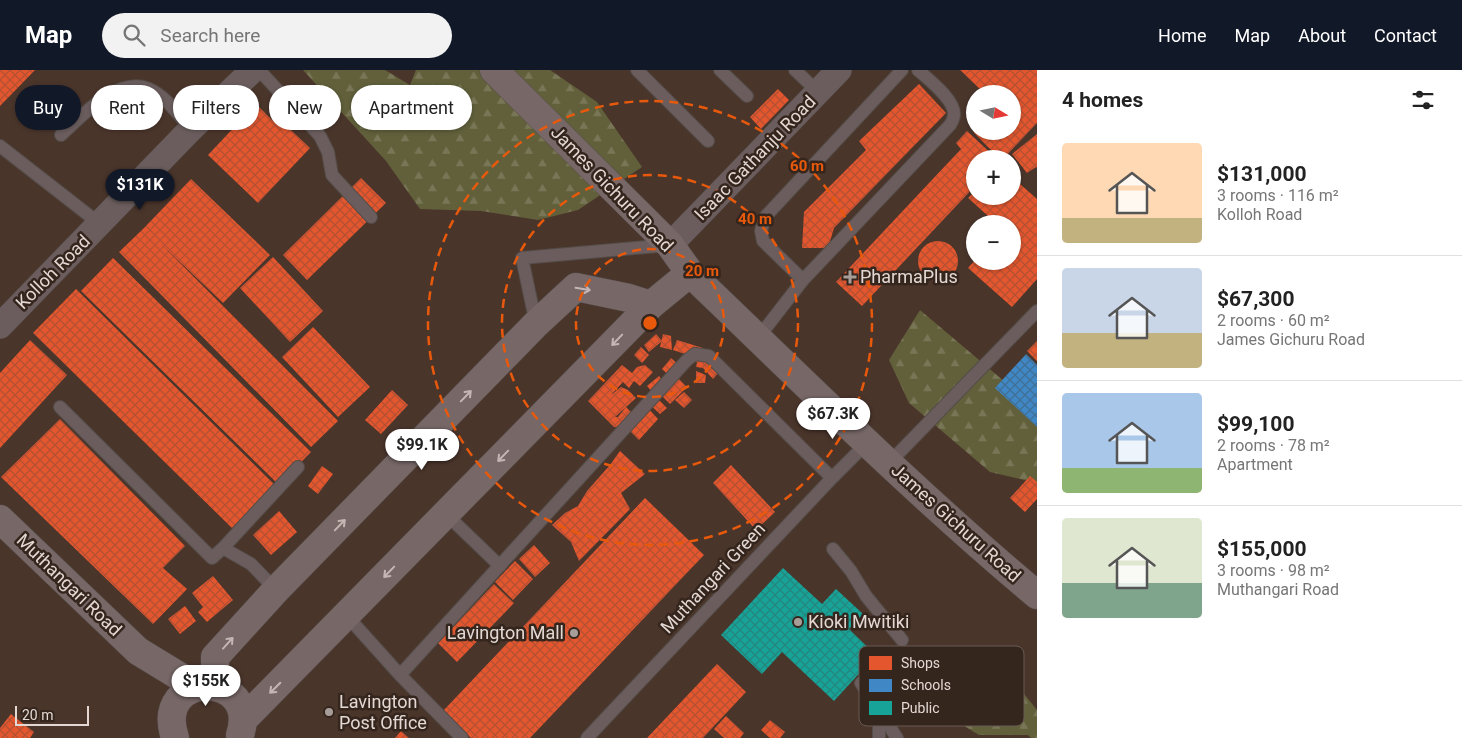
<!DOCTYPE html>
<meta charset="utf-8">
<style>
body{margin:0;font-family:Roboto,sans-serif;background:#f2f2f2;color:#222;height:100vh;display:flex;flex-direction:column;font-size:19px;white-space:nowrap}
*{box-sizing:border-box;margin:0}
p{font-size:16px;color:#767676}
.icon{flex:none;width:28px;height:28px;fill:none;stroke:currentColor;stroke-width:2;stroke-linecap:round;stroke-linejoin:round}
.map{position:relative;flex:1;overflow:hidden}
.panel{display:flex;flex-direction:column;background:#fff;width:425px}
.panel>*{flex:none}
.top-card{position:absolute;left:15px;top:15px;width:475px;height:45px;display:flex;gap:10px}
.needle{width:32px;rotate:100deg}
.tools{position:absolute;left:966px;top:15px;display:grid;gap:10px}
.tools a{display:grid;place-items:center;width:55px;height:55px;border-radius:50%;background:#fff;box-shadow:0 1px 4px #0004;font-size:25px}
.scale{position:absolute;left:15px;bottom:12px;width:74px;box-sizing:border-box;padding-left:5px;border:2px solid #e3d8d3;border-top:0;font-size:14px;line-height:18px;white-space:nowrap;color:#e3d8d3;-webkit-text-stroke:4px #34251d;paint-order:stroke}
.price{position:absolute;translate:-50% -42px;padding:0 11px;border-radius:18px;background:#fff;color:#222;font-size:16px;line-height:32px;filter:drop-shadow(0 1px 2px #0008)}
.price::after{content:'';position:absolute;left:50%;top:30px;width:15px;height:11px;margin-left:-8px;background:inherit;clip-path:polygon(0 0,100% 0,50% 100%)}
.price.current{background:#111827;color:#fff}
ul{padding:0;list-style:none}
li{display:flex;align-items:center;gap:15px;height:125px;padding:0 25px}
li+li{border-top:1px solid #e0e0e0}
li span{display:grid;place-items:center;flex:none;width:140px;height:100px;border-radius:5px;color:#555}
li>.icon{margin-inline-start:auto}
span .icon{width:60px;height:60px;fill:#fffc;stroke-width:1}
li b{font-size:21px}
h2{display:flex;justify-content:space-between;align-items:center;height:60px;padding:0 25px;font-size:21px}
.tag{padding:0 18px;border-radius:22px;background:#fff;box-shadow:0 1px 4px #0004;font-size:18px;line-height:45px}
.tag.current{background:#111827;color:#fff}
header{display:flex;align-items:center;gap:30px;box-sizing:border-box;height:70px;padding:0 25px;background:#111827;color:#fff}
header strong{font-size:24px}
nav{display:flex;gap:28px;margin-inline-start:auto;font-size:18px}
.search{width:350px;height:45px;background:#f2f2f2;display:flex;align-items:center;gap:12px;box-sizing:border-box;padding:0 18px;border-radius:28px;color:#767676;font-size:19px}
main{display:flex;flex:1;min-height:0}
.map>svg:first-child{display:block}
.built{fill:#4a352b;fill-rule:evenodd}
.forest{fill:url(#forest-firs)}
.shops{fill:url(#shops-cross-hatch)}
.schools{fill:url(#schools-cross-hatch)}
.public{fill:url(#public-cross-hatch)}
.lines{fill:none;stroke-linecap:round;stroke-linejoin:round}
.lane-casing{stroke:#534d48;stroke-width:14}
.street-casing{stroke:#534d48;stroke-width:26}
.secondary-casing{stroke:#534d48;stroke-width:29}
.lane{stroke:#6b5d5d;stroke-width:12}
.street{stroke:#6b5d5d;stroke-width:25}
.secondary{stroke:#776767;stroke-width:28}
.oneway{stroke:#c3b6b3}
.ring{fill:none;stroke:#e8590c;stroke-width:2.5;stroke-dasharray:9 6}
.poi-dot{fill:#a89e99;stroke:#34251d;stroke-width:2}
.labels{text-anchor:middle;stroke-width:5;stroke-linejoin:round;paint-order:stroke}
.street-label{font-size:18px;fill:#e3d8d3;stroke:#34251d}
.poi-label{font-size:18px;fill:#e3d8d3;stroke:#34251d;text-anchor:start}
.key{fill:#34251d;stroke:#695b54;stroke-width:1}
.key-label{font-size:14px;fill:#e3d8d3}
.centre{fill:#e8590c;stroke:#34251d;stroke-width:2.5}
.ring-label{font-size:15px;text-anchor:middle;font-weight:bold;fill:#e8590c;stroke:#34251d;stroke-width:5;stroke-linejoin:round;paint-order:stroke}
</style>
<header>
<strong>Map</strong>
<div class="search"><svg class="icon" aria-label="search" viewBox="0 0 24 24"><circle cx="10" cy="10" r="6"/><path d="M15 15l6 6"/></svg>Search here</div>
<nav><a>Home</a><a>Map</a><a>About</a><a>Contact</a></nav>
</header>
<main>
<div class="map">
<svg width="1037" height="668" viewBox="0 0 1037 668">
<defs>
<pattern id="forest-firs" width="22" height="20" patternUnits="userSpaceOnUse" patternTransform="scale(1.25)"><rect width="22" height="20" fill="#61603b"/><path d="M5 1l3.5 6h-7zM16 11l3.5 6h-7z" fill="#787656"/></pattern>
<pattern id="shops-cross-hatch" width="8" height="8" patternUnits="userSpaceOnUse" patternTransform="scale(1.25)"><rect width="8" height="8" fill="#e4572e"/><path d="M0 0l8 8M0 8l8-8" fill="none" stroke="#b45033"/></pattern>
<pattern id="schools-cross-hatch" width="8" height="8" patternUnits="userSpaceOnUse" patternTransform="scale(1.25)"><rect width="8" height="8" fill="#3f88c5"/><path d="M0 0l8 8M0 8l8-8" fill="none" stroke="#416f96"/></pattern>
<pattern id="public-cross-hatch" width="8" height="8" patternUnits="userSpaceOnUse" patternTransform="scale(1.25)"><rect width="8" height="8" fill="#17a398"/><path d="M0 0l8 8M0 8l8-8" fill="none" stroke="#24867d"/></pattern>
</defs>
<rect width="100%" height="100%" fill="#39312d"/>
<path class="built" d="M0,0H1037V668H0ZM975,24H1012V61H975ZM975,89H1012V126H975ZM975,154H1012V191H975Z"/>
<path class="forest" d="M303,0H385L410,15L416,0H550L597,32L642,97L578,140L538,150L481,141L420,139L386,91Z
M920,240L1011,317L1037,326V413L990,402L909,333L889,290Z
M975,593L1017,615L1037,640V668H1031L1028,665H979L938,640Z"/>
<path class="shops" d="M0,0H35L0,36Z
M960,0H1037V53L1003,89H1000L974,63L976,61H1012V24H985Z
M919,14L946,43L834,158L828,178H802L804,142L866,80L859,71Z
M778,19L789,30L761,59L750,47Z
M256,34L273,51L277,47L310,78L258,133L208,85Z
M967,61L997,89H975V116L862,236L836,212L961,79L956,73Z
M1037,64V98L1036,97L1027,103L1012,84Z
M1012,107L1037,129V209L1012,237L968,198L975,190V191H1012V154H997L968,128L975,121V126H1012Z
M361,108L386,133L307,210L283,185Z
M191,109L270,185L223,233L161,174L338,351L311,377L119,182L144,158Z
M918 191a20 20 0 1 1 40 0a20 20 0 1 1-40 0Z
M273,187L323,241L290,272L240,218Z
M113,188L311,382L279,415L81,221Z
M76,219L275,415L233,459L33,263Z
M313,257L370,317L338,347L282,287Z
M656,264L662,271L649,282L644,275Z
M663,264L671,266L672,280L660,277Z
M30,270L67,305L0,378V303Z
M677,270L703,278L708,289L720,301L713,309L703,298L696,297L697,292L687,290L690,279L688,285L673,280Z
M1037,271V291L1027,281Z
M641,277L649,285L642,293L634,285Z
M671,288L682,298L673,309L662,299Z
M622,295L632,303L637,297L645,295L653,302L640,316L634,311L629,318L623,312L611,325L621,317L628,320L636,328L615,347H618L626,337L634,345L623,358L614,357L588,331Z
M696,301L706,305L705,313H696Z
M659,306L664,313L652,322L647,316Z
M678,308L687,317L670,334L661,325Z
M392,320L408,335L381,364L365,350Z
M684,322L692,330L684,338L675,330Z
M654,325L667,338L660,344L647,332Z
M649,339L658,349L639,370L628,359Z
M60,349L185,476L163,498L187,519L153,554L1,407Z
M620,381L645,404L621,423L630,439L579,491L571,472L552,455L565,443L578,436L587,421L610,395Z
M731,395L775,442L756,460L713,413Z
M322,396L333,404L318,424L308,416Z
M1030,406L1037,412V429L1025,442L1010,428Z
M645,428L704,485L530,668H471L443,641Z
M279,441L297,462L271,485L253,465Z
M534,475L550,493L535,507L519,489Z
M515,491L533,509L513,530L495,512Z
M213,506L233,530L207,552L198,542L203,537L192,523Z
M494,514L514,533L457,592L438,573Z
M185,536L196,551L180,564L168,549Z
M717,594L746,622L703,668H647Z
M11,644L34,662L30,668H0V658Z
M726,646L744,663L740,668H724L714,659Z
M770,650L785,662L780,668H770L761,660Z
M401,661L409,668H395Z"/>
<path class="schools" d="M1026,284L1037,295V357L995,318Z"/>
<path class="public" d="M783,498L822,534L836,519L863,544L849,559L876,585L834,631L782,582L762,604L721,565Z"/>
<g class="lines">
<g class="lane-casing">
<path id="lane" d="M259,0L320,66L328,82L332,105L371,147
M637,0L708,71
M720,0L747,26
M795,0L818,22
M61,65C82,46 118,5 149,19C166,26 179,46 191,59
M0,76L100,154
M803,210L763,171L761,161L765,147L902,0
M536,254L522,188L669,175
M758,268L803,210L950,55C952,52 954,48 954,44C954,29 929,10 918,0
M60,337L212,488L223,478L251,494L276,520
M889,393L1037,241
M446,444L500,496
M223,478L298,397
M833,479L851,501L866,526L902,570
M347,546L400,605L462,668
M400,605L687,290L695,284L709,286L832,408
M861,613L897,668
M587,668L832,408L867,373
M879,668V640"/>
</g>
<g class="street-casing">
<path id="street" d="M670,175L839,0
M0,256L191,59L253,0"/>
</g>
<g class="secondary-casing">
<path id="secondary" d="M494,0L670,175L690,203C804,312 916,424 1037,525
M0,449L138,581L197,617
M215,617V587L276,520L536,254L576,217L629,228L651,235
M243,650L651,235L690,203
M175,668C152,599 261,601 240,665"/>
</g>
<use href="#lane" class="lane"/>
<use href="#street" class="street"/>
<use href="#secondary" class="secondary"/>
</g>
<defs><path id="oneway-shaft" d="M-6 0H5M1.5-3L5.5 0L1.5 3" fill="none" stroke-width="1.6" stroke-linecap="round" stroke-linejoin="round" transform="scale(1.25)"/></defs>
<g class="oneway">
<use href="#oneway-shaft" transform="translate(583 219) rotate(9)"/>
<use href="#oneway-shaft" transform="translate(617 270) rotate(134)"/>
<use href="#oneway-shaft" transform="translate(466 326) rotate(-46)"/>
<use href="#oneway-shaft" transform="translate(503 386) rotate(134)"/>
<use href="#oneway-shaft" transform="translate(340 455) rotate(-46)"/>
<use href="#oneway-shaft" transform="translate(389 502) rotate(134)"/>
<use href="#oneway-shaft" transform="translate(228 573) rotate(-48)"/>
<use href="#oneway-shaft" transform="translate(275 618) rotate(135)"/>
</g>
<g class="ring">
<circle cx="650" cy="253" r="74"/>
<circle cx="650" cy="253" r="148"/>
<circle cx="650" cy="253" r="222"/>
</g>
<g class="poi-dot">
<path d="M847.5 199.5h5v5h5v5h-5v5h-5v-5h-5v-5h5z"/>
<circle cx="798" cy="552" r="5"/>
<circle cx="574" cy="563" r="5"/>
<circle cx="329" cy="642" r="5"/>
</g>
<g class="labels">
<g class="street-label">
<text transform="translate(755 88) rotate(-46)" y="6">Isaac Gathanju Road</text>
<text transform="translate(612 119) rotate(46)" y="6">James Gichuru Road</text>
<text transform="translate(53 202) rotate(-45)" y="6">Kolloh Road</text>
<text transform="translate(956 453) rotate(42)" y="6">James Gichuru Road</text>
<text transform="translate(713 508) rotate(-47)" y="6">Muthangari Green</text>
<text transform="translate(69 515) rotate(44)" y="6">Muthangari Road</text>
</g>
<g class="poi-label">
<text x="860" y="213">PharmaPlus</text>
<text x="808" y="558">Kioki Mwitiki</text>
<text x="564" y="569" text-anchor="end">Lavington Mall</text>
<text x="339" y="638">Lavington<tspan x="339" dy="21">Post Office</tspan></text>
</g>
</g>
<rect x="859" y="576" width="165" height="80" rx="8" class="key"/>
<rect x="869" y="586" width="23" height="14" fill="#e4572e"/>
<rect x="869" y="609" width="23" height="13" fill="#3f88c5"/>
<rect x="869" y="631" width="23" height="14" fill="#17a398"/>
<g class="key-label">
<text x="901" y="598">Shops</text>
<text x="901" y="620">Schools</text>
<text x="901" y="643">Public</text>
</g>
<circle cx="650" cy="253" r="8" class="centre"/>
<g class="ring-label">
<text x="807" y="101">60 m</text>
<text x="755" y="154">40 m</text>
<text x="702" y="206">20 m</text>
</g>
</svg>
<div class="tools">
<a><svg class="needle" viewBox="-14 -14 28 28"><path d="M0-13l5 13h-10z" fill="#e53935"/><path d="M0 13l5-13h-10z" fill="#767676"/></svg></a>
<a>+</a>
<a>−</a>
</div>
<div class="scale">20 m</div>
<b class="price current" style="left:140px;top:141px">$131K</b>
<b class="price" style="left:833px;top:370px">$67.3K</b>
<b class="price" style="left:422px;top:401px">$99.1K</b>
<b class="price" style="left:206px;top:637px">$155K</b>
<div class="top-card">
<a class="tag current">Buy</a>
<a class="tag">Rent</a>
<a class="tag">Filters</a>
<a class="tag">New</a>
<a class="tag">Apartment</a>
</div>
</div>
<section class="panel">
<h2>4 homes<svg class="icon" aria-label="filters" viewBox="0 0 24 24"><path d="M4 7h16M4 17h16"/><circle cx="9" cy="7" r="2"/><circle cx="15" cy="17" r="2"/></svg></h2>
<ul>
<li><span style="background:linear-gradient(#ffd9b3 75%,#c2b280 0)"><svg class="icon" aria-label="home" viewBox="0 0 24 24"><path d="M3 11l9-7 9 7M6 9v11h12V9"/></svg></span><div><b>$131,000</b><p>3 rooms · 116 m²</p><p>Kolloh Road</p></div></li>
<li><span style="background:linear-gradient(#c9d6e8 65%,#c2b280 0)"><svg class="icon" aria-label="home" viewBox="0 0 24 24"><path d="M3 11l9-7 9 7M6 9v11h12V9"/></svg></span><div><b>$67,300</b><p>2 rooms · 60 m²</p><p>James Gichuru Road</p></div></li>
<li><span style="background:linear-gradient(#a9c7e8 75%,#8fb573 0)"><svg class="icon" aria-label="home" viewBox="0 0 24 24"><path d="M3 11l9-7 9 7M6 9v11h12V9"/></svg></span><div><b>$99,100</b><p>2 rooms · 78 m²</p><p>Apartment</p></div></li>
<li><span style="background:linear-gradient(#dfe7d0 65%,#7fa58c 0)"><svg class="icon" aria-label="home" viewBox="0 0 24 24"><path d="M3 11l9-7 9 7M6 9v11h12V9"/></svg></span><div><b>$155,000</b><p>3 rooms · 98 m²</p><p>Muthangari Road</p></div></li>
</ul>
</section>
</main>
